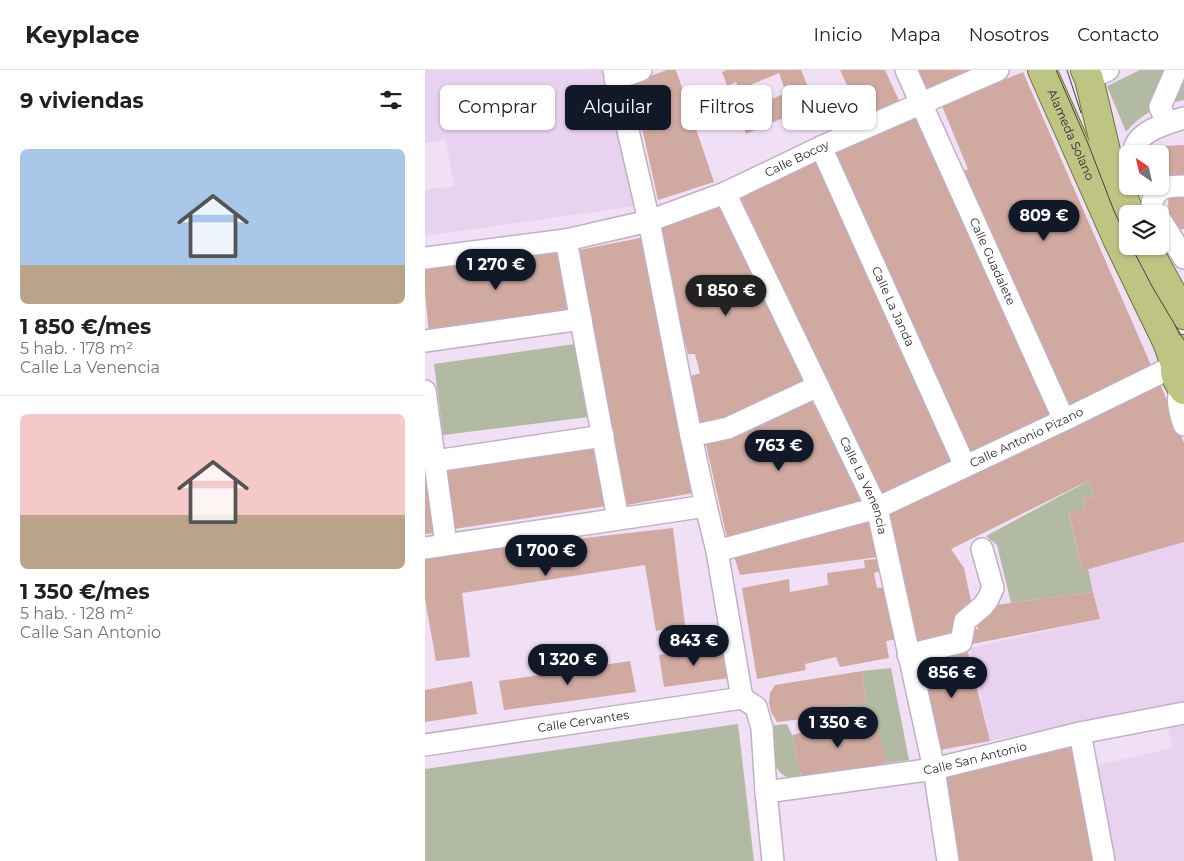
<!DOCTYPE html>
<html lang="es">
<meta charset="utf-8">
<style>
body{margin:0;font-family:Montserrat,sans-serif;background:#f2f2f2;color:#202124;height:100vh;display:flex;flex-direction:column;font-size:19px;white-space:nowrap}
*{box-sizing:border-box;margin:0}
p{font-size:16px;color:#757577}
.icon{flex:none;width:28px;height:28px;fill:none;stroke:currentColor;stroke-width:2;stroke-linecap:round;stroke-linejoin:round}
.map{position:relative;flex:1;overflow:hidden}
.panel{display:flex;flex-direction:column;background:#fff;width:425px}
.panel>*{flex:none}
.guide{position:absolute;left:15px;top:15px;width:475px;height:45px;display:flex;gap:10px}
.needle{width:32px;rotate:326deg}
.controls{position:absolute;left:694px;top:75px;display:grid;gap:10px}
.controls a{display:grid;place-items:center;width:50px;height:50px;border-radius:8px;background:#fff;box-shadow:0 1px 4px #0004;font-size:25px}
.price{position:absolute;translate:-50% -42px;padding:0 11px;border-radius:18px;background:#111827;color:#fff;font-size:16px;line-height:32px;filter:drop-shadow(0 1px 2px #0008)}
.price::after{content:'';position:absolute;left:50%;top:30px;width:15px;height:11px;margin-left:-8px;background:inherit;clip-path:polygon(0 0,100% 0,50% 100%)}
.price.on{background:#222;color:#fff}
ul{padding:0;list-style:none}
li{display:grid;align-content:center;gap:10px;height:265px;padding:0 20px}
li+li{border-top:1px solid #e0e0e0}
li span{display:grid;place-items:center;height:155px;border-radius:8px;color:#555}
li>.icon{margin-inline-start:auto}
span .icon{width:90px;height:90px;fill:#fffc;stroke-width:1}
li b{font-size:21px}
h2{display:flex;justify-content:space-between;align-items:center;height:60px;padding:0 20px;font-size:21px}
.chip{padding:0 18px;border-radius:8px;background:#fff;box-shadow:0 1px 4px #0004;font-size:18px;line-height:45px}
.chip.on{background:#111827;color:#fff}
header{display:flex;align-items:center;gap:30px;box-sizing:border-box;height:70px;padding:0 25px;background:#fff;border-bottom:1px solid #e0e0e0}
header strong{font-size:24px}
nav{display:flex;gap:28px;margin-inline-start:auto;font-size:18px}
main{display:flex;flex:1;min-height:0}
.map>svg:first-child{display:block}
.built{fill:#e9d2ef}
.green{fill:#b3baa4}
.building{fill:#d0a9a1;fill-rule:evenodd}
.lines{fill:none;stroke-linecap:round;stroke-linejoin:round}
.minor-casing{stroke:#c1b0c5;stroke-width:24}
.major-casing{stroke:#6f7530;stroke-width:30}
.minor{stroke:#fff;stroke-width:21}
.major{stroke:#bec583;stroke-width:28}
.tram{stroke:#473e48;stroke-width:1}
.labels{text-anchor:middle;stroke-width:5;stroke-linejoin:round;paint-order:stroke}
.street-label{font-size:12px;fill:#2d262e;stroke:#f1dff6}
</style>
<header>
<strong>Keyplace</strong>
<nav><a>Inicio</a><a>Mapa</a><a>Nosotros</a><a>Contacto</a></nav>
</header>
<main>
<section class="panel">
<h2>9 viviendas<svg class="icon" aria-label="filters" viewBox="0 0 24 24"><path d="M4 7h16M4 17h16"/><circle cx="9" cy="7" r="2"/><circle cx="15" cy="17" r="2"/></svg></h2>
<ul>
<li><span style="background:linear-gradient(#a9c7e8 75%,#b9a48a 0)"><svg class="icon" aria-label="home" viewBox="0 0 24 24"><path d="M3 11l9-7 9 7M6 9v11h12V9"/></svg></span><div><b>1 850 €/mes</b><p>5 hab. · 178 m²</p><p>Calle La Venencia</p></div></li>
<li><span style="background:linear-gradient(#f6c9c9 65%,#b9a48a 0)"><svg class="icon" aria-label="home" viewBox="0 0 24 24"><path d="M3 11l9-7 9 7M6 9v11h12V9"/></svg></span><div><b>1 350 €/mes</b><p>5 hab. · 128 m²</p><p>Calle San Antonio</p></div></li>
</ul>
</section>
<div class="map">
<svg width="759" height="791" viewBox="0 0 759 791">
<rect width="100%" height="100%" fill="#f1dff6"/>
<path class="built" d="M0,0H184L210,136L0,166V120L29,116L21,70L0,73Z
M759,472V631L565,671L545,578L675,549L663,499Z
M759,648V791H685L669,696L747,678L743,651Z"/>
<path class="green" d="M715,0H759V30C735,35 717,43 701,62L682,16Z
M150,274L164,347L18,365L9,294Z
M665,410L669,426L659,428L661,439L644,442L657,501L663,499L668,522L586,533L572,475L561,466Z
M466,598L484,690L462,693L454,663L444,665L442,648L413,655L412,637L441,633L437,601Z
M313,654L329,791H0V699Z
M362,654L367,665L377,710C344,710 347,681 345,656Z"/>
<path class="building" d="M242,0H251L289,112L233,130L207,13Z
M302,0H376L383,17L373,21L376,29L362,35L366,45L341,55L337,45L333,47L337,57L321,64L316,51L325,46L324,44L315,48L305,23L314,19L311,12L302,16L297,2ZM354,3L361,23L333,35L325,15Z
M415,0H460L475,33L437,49Z
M492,0H548L501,20Z
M598,2L726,295L636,341L534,103L543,99L517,36Z
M497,43L626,344L544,383L410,82Z
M759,75V107L735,108V84H719L718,77Z
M396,87L531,391L455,428L314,124Z
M743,127H759V159L744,160Z
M299,129L382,311L313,349L276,357L266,306L275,303L270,284H263L245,215L232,153Z
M220,167L268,423L202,435L164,246L154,180Z
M133,178L144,245L4,263L0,223V199Z
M734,311L759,373V472L657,501L644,441L661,439L659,428L669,426L665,410L526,479L539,498L548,541L529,545L533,567L487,576L459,443Z
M386,329L438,434L302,468L280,370Z
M170,375L182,436L29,459L19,397Z
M0,381L12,463L0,464Z
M444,450L453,487L315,505L309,486Z
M248,458L260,555L231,561L220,495L37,523L45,587L11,591L0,529V486Z
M454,489L458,500L449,503L452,518L462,517L472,569L461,571L464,588L415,597L411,587L380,594L381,600L332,609L317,518L364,509L365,522L403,515L402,503L440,498L439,490Z
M668,522L675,549L547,574L544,560L553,559L551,547L564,536Z
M541,574L565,671L509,681L490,587Z
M299,578L304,608L239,617L234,585Z
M205,591L211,622L79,640L74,611Z
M437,601L441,633L412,637L413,645L352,652L346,642L344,632L345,623L350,615Z
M47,611L52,644L0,652V620Z
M442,648L444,665L454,662L462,693L377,710L367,665Z
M651,672L672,791H535L518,700Z"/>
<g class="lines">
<g class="minor-casing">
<g id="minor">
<path d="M189,0L224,151L266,366L281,436L292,481L317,628"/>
<path id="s1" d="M481,0L639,350"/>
<path d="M190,9L216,0"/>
<path d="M664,9L683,0"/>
<path d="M742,53L735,37L751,0"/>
<path id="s2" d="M396,77L540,396"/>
<path d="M709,84C708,62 742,53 759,48"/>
<path id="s3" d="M300,123L452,438L509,699L523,791"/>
<path d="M727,133C731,116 744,116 759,116"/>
<path d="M735,149L759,188"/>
<path d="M141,170L193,449"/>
<path id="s4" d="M0,188L141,170L224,151L300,123L396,77L573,0"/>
<path d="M0,271L156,249"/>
<path d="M755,316C752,331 754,341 759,355"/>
<path d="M0,321L21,474"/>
<path d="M266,366L303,358L393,316"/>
<path d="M10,391L178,366"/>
<path d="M0,478L281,436"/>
<path id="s5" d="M292,481L452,438L639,350L733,304L750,294"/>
<path d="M483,585L536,572L540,551L558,536L563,529L568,518L557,479"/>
<path d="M317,628L331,637L337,658L341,722L348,791"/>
<path d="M655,663L679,791"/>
<path id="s6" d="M0,675L317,628"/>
<path id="s7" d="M341,722L509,699L655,663L759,643"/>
</g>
</g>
<g class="major-casing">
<g id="major">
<path id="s8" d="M617,0L693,171L742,272L750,294"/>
<path d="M660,0L664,9L681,81L705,144"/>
<path d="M721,176L759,245"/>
<path d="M758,279C747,292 747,307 759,320"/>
</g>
</g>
<use href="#minor" class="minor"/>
<use href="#major" class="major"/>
<path class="tram" d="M631,0L664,76L689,141L702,168
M642,0L656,43
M706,176L728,218L759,270"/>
</g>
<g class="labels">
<g class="street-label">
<text dy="4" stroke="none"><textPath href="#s8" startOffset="71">Alameda Solano</textPath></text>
<text dy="4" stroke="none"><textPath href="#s4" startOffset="388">Calle Bocoy</textPath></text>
<text dy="4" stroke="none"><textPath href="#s1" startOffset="210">Calle Guadalete</textPath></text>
<text dy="4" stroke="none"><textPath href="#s2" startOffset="175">Calle La Janda</textPath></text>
<text dy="4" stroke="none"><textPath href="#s5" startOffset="331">Calle Antonio Pizano</textPath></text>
<text dy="4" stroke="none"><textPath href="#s3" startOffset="324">Calle La Venencia</textPath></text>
<text dy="4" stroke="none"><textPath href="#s6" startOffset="160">Calle Cervantes</textPath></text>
<text dy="4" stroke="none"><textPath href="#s7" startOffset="212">Calle San Antonio</textPath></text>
</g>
</g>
</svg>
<div class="controls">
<a><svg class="needle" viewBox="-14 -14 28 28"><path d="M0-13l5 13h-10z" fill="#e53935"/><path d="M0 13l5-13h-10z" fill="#757577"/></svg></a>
<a><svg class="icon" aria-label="layers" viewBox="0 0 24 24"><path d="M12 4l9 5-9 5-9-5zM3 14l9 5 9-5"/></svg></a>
</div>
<b class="price" style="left:619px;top:172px">809 €</b>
<b class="price" style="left:71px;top:221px">1 270 €</b>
<b class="price on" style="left:301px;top:247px">1 850 €</b>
<b class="price" style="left:354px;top:402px">763 €</b>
<b class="price" style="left:121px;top:507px">1 700 €</b>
<b class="price" style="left:269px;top:597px">843 €</b>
<b class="price" style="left:143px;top:616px">1 320 €</b>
<b class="price" style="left:527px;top:629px">856 €</b>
<b class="price" style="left:413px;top:679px">1 350 €</b>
<div class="guide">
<a class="chip">Comprar</a>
<a class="chip on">Alquilar</a>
<a class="chip">Filtros</a>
<a class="chip">Nuevo</a>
</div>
</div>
</main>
